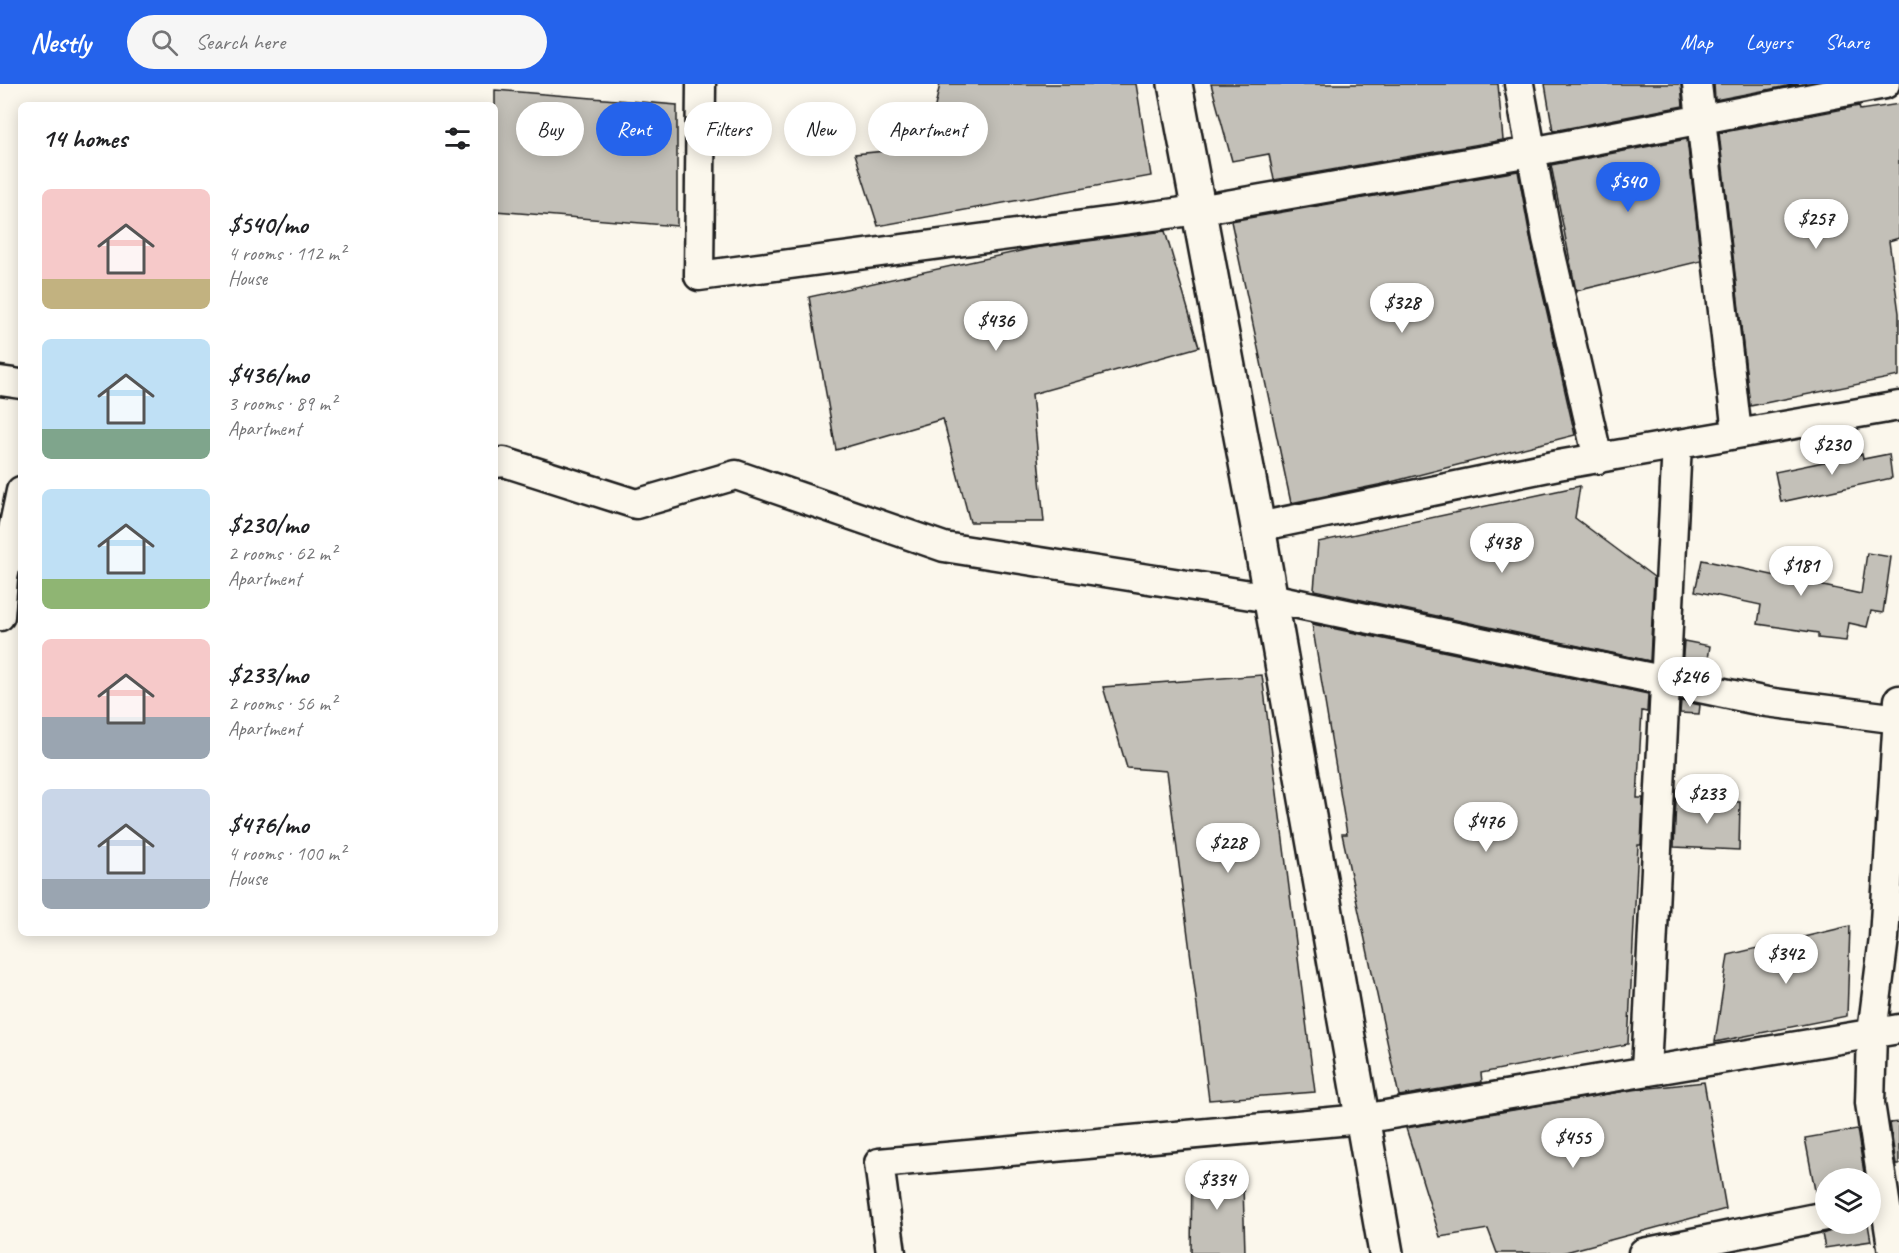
<!DOCTYPE html>
<meta charset="utf-8">
<style>
body{margin:0;font-family:Caveat,sans-serif;background:#f6f6f6;color:#202124;height:100vh;display:flex;flex-direction:column;font-size:22px;white-space:nowrap}
*{box-sizing:border-box;margin:0}
p{font-size:20px;color:#757577}
.icon{flex:none;width:33px;height:33px;fill:none;stroke:currentColor;stroke-width:2;stroke-linecap:round;stroke-linejoin:round}
.map{position:relative;flex:1;overflow:hidden}
.details{position:absolute;left:18px;top:18px;width:480px;height:834px;display:flex;flex-direction:column;background:#fff;border-radius:9px;box-shadow:0 3px 15px #0003}
.details>*{flex:none}
.guide{position:absolute;left:516px;top:18px;width:570px;height:54px;display:flex;gap:12px}
.tools{position:absolute;left:1815px;top:1084px;display:grid;gap:12px}
.tools a{display:grid;place-items:center;width:66px;height:66px;border-radius:50%;background:#fff;box-shadow:0 3px 15px #0003;font-size:30px}
.price{position:absolute;translate:-50% -51px;padding:0 14px;border-radius:21px;background:#fff;color:#222;font-size:20px;line-height:39px;filter:drop-shadow(0 2px 3px #0008)}
.price::after{content:'';position:absolute;left:50%;top:36px;width:18px;height:14px;margin-left:-9px;background:inherit;clip-path:polygon(0 0,100% 0,50% 100%)}
.price.selected{background:#2563eb;color:#fff}
ul{padding:0;list-style:none}
li{display:flex;align-items:center;gap:18px;height:150px;padding:0 24px}
li span{display:grid;place-items:center;flex:none;width:168px;height:120px;border-radius:9px;color:#555}
li>.icon{margin-inline-start:auto}
span .icon{width:72px;height:72px;fill:#fffc;stroke-width:1}
li b{font-size:26px}
h2{display:flex;justify-content:space-between;align-items:center;height:72px;padding:0 24px;font-size:26px}
.pill{padding:0 21px;border-radius:27px;background:#fff;box-shadow:0 3px 15px #0003;font-size:21px;line-height:54px}
.pill.selected{background:#2563eb;color:#fff}
header{display:flex;align-items:center;gap:36px;box-sizing:border-box;height:84px;padding:0 30px;background:#2563eb;color:#fff}
header strong{font-size:28px}
nav{display:flex;gap:33px;margin-inline-start:auto;font-size:21px}
.search{width:420px;height:54px;background:#f6f6f6;display:flex;align-items:center;gap:15px;box-sizing:border-box;padding:0 21px;border-radius:33px;color:#757577;font-size:22px}
.map>svg:first-child{display:block}
.building{fill:#c3c0b8;stroke:#1c1c1c;stroke-width:1.5}
.lines{fill:none;stroke-linecap:round;stroke-linejoin:round}
.minor-casing{stroke:#1c1c1c;stroke-width:33}
.tertiary-casing{stroke:#1c1c1c;stroke-width:38}
.minor{stroke:#fbf7ec;stroke-width:28}
.tertiary{stroke:#fbf7ec;stroke-width:33}
</style>
<header>
<strong>Nestly</strong>
<div class="search"><svg class="icon" aria-label="search" viewBox="0 0 24 24"><circle cx="10" cy="10" r="6"/><path d="M15 15l6 6"/></svg>Search here</div>
<nav><a>Map</a><a>Layers</a><a>Share</a></nav>
</header>
<div class="map">
<svg width="1899" height="1169" viewBox="0 0 1899 1169">
<rect width="100%" height="100%" fill="#fbf7ec"/>
<filter id="ink" filterUnits="userSpaceOnUse"><feTurbulence type="fractalNoise" baseFrequency=".0167" numOctaves="2"/><feDisplacementMap in="SourceGraphic" scale="12" xChannelSelector="R" yChannelSelector="G"/><feConvolveMatrix kernelMatrix="1 2 1 2 8 2 1 2 1" color-interpolation-filters="sRGB"/></filter>
<g filter="url(#ink)">
<path class="building" d="M940,0H1136L1151,92L878,142L855,70L926,63Z
M1211,0H1498L1503,56L1274,96L1269,70L1232,77Z
M1545,0H1681L1683,22L1553,47Z
M1714,0H1798L1715,16Z
M495,6L677,21V142L495,127Z
M1899,20V154L1889,157L1899,229V292L1750,322L1719,49L1859,22L1860,26Z
M1687,55L1701,177L1576,207L1551,81Z
M1518,87L1531,158L1575,351L1383,400L1291,419L1231,137Z
M1165,147L1199,263L1032,310L1044,438H970L943,335L836,366L809,213L1034,164Z
M1862,370L1863,375L1889,370L1892,394L1781,418L1775,388Z
M1580,402L1575,434L1654,493L1650,577L1314,506L1318,458Z
M1867,469L1891,473L1883,529L1871,527L1867,543L1849,539L1846,557L1818,554V549L1758,540L1761,521L1695,507L1702,476L1861,510Z
M1312,540L1648,610L1647,628L1642,627L1637,714H1643L1641,761H1638L1628,960L1481,989L1482,998L1399,1012L1342,750H1347Z
M1684,557L1710,562L1706,588L1682,583Z
M1262,591L1315,1008L1209,1016L1167,687L1127,684L1103,603Z
M1681,617L1700,621L1699,630L1680,629Z
M1676,715L1740,718L1739,766L1674,763Z
M1850,842L1847,932L1715,958L1728,871Z
M1704,998L1726,1125L1562,1169H1497L1488,1145L1440,1153L1406,1044L1632,1006Z
M1899,1038V1081H1896L1890,1039Z
M1857,1045L1865,1095H1826V1116L1817,1117L1805,1054Z
M1228,1080L1243,1102L1245,1169H1191L1192,1085Z
M1840,1140H1868L1871,1157L1825,1164L1822,1150L1836,1145Z"/>
<g class="lines">
<g class="minor-casing">
<path id="minor" d="M701,0L699,192L1198,126L1531,68L1885,0
M1519,0L1547,154L1598,375
M1697,0L1737,349
M0,297L21,300
M495,379L504,378L636,420L736,391L944,463L1270,514L1767,618L1899,635
M1258,443L1558,381L1899,322
M0,532L3,494L21,407
M1646,987L1677,360
M891,1169L879,1079L1362,1035L1899,945
M1643,1169L1826,1132
M1893,1169L1870,1019L1872,949L1884,854L1899,616"/>
</g>
<g class="tertiary-casing">
<path id="tertiary" d="M1175,0L1258,443L1386,1169"/>
</g>
<use href="#minor" class="minor"/>
<use href="#tertiary" class="tertiary"/>
</g>
</g>
</svg>
<div class="tools">
<a><svg class="icon" aria-label="layers" viewBox="0 0 24 24"><path d="M12 4l9 5-9 5-9-5zM3 14l9 5 9-5"/></svg></a>
</div>
<b class="price selected" style="left:1628px;top:129px">$540</b>
<b class="price" style="left:1816px;top:166px">$257</b>
<b class="price" style="left:1402px;top:250px">$328</b>
<b class="price" style="left:996px;top:268px">$436</b>
<b class="price" style="left:1832px;top:392px">$230</b>
<b class="price" style="left:1502px;top:490px">$438</b>
<b class="price" style="left:1801px;top:513px">$181</b>
<b class="price" style="left:1690px;top:624px">$246</b>
<b class="price" style="left:1707px;top:741px">$233</b>
<b class="price" style="left:1486px;top:769px">$476</b>
<b class="price" style="left:1228px;top:790px">$228</b>
<b class="price" style="left:1786px;top:901px">$342</b>
<b class="price" style="left:1573px;top:1085px">$455</b>
<b class="price" style="left:1217px;top:1127px">$334</b>
<div class="guide">
<a class="pill">Buy</a>
<a class="pill selected">Rent</a>
<a class="pill">Filters</a>
<a class="pill">New</a>
<a class="pill">Apartment</a>
</div>
<section class="details">
<h2>14 homes<svg class="icon" aria-label="filters" viewBox="0 0 24 24"><path d="M4 7h16M4 17h16"/><circle cx="9" cy="7" r="2"/><circle cx="15" cy="17" r="2"/></svg></h2>
<ul>
<li><span style="background:linear-gradient(#f6c9c9 75%,#c2b280 0)"><svg class="icon" aria-label="home" viewBox="0 0 24 24"><path d="M3 11l9-7 9 7M6 9v11h12V9"/></svg></span><div><b>$540/mo</b><p>4 rooms · 112 m²</p><p>House</p></div></li>
<li><span style="background:linear-gradient(#bfe0f5 75%,#7fa58c 0)"><svg class="icon" aria-label="home" viewBox="0 0 24 24"><path d="M3 11l9-7 9 7M6 9v11h12V9"/></svg></span><div><b>$436/mo</b><p>3 rooms · 89 m²</p><p>Apartment</p></div></li>
<li><span style="background:linear-gradient(#bfe0f5 75%,#8fb573 0)"><svg class="icon" aria-label="home" viewBox="0 0 24 24"><path d="M3 11l9-7 9 7M6 9v11h12V9"/></svg></span><div><b>$230/mo</b><p>2 rooms · 62 m²</p><p>Apartment</p></div></li>
<li><span style="background:linear-gradient(#f6c9c9 65%,#9aa5b1 0)"><svg class="icon" aria-label="home" viewBox="0 0 24 24"><path d="M3 11l9-7 9 7M6 9v11h12V9"/></svg></span><div><b>$233/mo</b><p>2 rooms · 56 m²</p><p>Apartment</p></div></li>
<li><span style="background:linear-gradient(#c9d6e8 75%,#9aa5b1 0)"><svg class="icon" aria-label="home" viewBox="0 0 24 24"><path d="M3 11l9-7 9 7M6 9v11h12V9"/></svg></span><div><b>$476/mo</b><p>4 rooms · 100 m²</p><p>House</p></div></li>
</ul>
</section>
</div>
